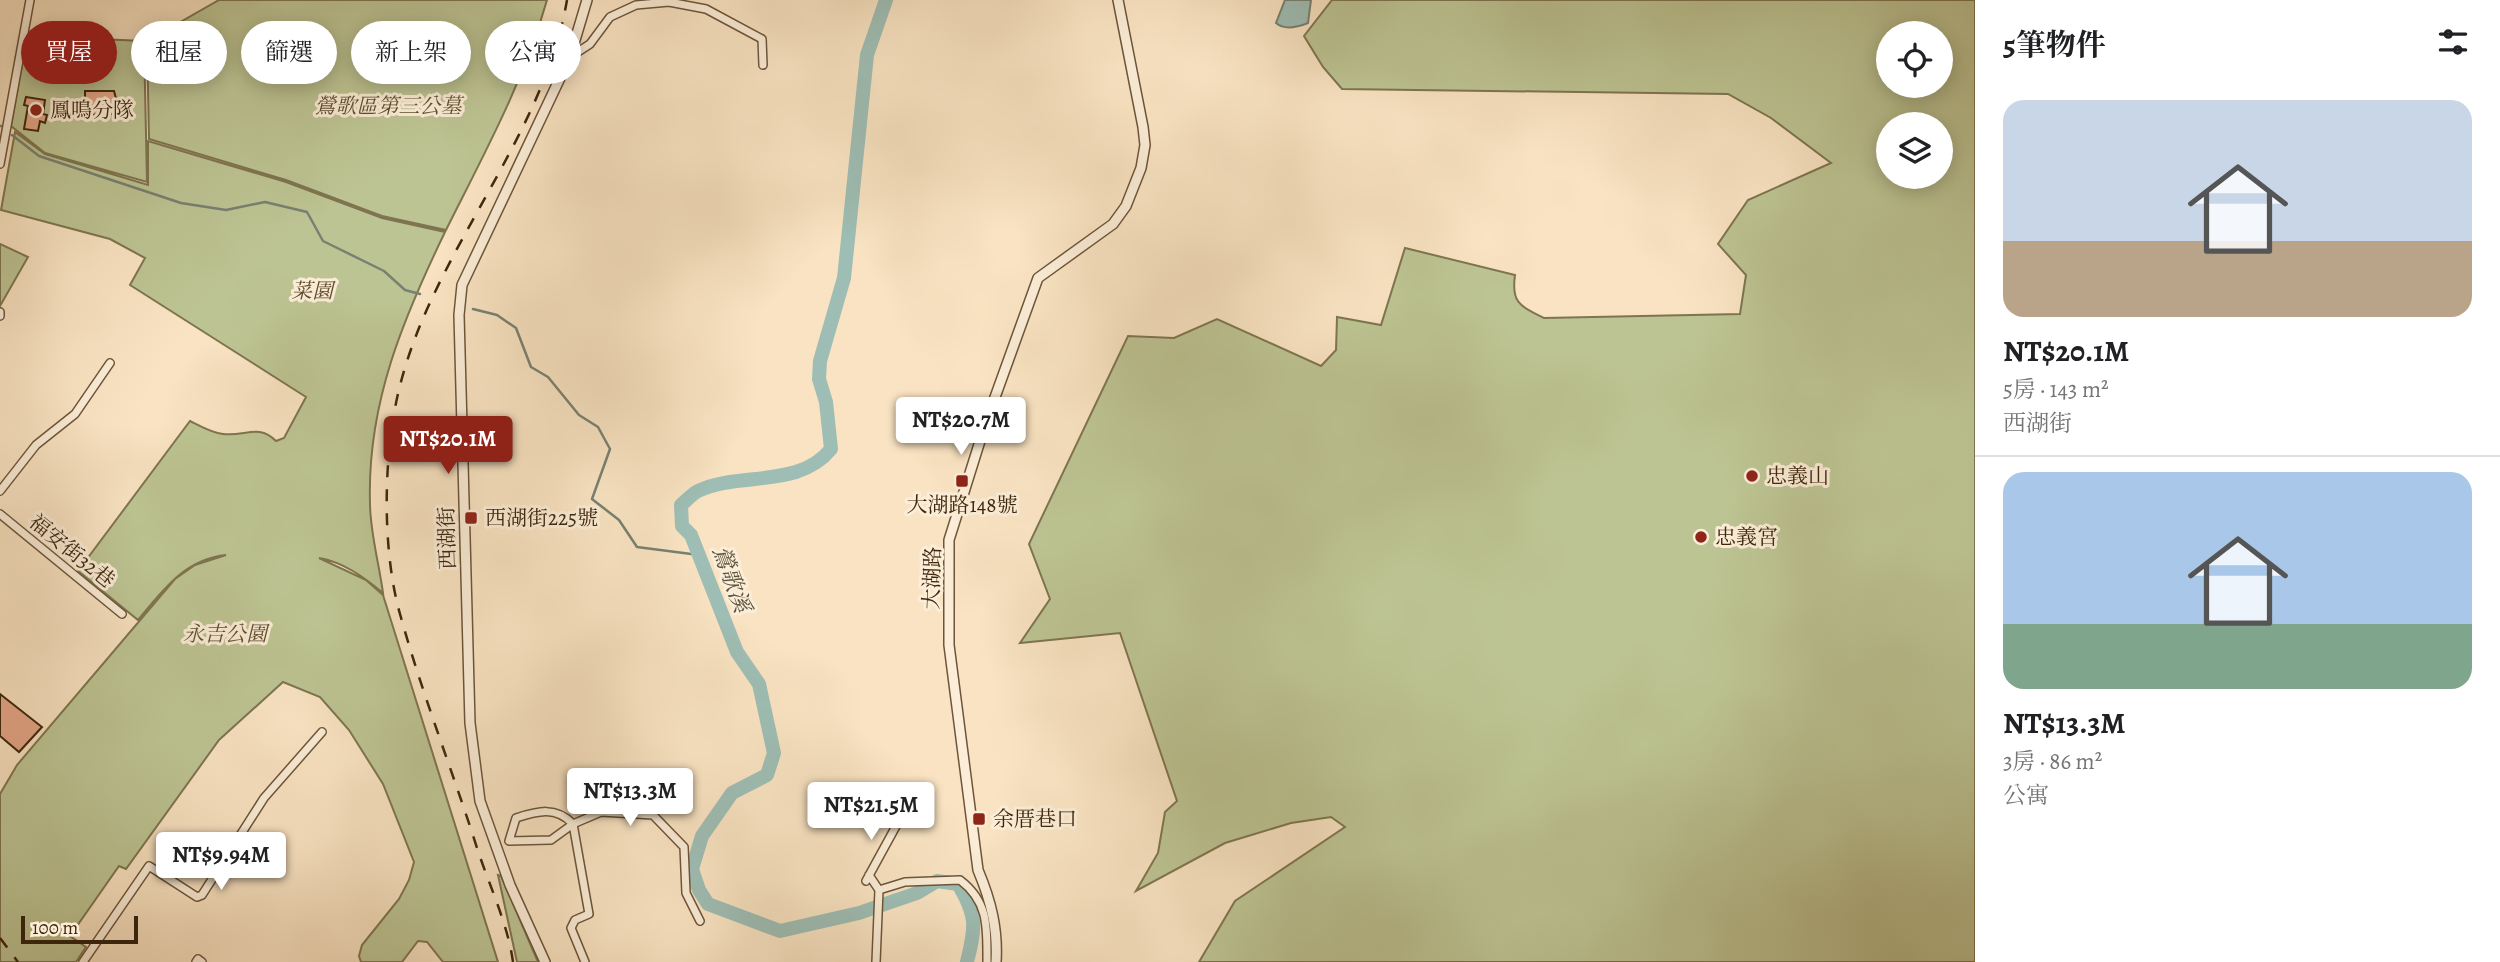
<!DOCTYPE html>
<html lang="zh-TW">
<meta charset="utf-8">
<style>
body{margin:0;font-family:Alegreya,"Noto Serif TC",serif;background:#f6f6f6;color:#202124;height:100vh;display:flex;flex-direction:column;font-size:26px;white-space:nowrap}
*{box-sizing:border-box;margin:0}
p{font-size:23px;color:#757577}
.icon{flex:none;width:38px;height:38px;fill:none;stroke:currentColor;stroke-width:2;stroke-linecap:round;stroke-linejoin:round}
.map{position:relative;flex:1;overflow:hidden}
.panel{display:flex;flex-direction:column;background:#fff;width:525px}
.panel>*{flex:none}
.top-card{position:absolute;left:21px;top:21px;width:665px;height:63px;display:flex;gap:14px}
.buttons{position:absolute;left:1876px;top:21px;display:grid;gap:14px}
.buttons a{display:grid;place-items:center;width:77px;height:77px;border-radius:50%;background:#fff;box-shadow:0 4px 18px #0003;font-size:35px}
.scale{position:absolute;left:21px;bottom:18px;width:117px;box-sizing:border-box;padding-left:7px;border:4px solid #3e260d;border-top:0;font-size:19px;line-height:24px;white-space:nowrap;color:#3e260d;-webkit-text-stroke:5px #fbedd7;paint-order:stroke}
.price{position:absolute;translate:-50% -60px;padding:0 16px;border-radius:7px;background:#fff;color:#222;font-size:23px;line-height:46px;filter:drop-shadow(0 2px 4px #0008)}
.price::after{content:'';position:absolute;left:50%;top:42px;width:21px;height:16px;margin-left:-10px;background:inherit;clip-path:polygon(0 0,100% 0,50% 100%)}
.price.active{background:#8f2418;color:#fff}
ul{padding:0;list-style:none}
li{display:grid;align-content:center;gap:14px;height:371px;padding:0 28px}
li+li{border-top:2px solid #e0e0e0}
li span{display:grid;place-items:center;height:217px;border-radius:21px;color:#555}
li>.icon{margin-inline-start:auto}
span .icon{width:126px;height:126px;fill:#fffc;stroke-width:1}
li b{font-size:30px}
h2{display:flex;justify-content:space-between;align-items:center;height:84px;padding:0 28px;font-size:30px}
.tag{padding:0 24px;border-radius:32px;background:#fff;box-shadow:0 4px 18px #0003;font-size:24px;line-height:63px}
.tag.active{background:#8f2418;color:#fff}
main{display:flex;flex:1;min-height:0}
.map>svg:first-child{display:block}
.green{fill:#bdc493;stroke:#7e7550;stroke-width:2;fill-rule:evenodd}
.water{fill:#9ebeb5;stroke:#788172;stroke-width:2}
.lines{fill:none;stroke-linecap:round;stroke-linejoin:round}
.stream{stroke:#788172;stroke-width:2.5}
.river{stroke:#9ebeb5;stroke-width:14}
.building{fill:#e4a788;stroke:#3e260d;stroke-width:2}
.minor-casing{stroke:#6d553a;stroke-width:10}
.tertiary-casing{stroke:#6d553a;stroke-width:12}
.minor{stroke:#fbedd7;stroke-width:7}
.tertiary{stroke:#fbedd7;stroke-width:9}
.rail{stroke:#3e260d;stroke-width:2.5;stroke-dasharray:12 12;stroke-linecap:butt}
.poi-dot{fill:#8f2418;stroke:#fbedd7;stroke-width:2.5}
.labels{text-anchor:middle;stroke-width:6;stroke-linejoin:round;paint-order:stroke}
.park-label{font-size:21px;font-style:italic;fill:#5e4e2e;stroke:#fbedd7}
.poi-label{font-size:21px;fill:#3e260d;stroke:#fbedd7;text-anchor:start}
.street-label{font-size:21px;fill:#3e260d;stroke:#fbedd7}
.water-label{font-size:23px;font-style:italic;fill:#5b543f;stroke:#fbedd7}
</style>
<main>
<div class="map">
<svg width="1975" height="962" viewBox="0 0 1975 962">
<rect width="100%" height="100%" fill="#f9e3c2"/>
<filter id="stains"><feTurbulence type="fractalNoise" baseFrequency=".00286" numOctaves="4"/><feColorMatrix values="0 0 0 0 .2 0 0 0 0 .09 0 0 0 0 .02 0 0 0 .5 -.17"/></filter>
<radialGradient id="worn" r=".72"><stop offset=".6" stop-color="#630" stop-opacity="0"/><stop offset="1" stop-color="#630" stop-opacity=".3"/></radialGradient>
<path class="green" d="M219,0H547C524,81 484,154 446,230L382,216L286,180L149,139L147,41Z
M1332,0H1975V962H1199L1235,901L1345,827L1331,817L1291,823L1225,843L1136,891L1158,853L1165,812L1177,801L1120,633L1020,643L1050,599L1029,544L1128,336L1174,338L1217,319L1321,366L1336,350L1337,317L1381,325L1405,248L1515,275C1511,303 1520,306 1544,318L1740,314L1746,275L1718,244L1748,200L1831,163L1771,118L1728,94L1342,89L1323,67L1304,36ZM1888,33H1941V86H1888ZM1888,124H1941V177H1888Z
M27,36L144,41L147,182L45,153L11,126Z
M15,132L45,154L148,185V141L286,182L382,218L445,232C403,319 367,404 370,503C370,532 379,563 383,593C364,577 343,562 319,558L366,580L383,595L498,962H443L427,942L418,941L402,962H361L359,956L362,945L399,899L409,880L414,862L383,784L349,730L320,697L283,682L219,740L126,869L119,866L70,936L86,947L76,962H0V794L17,765L175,579L195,565L226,555C185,559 163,590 138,620L78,571L190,421C200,426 212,433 223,434C245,437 258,423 276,441L284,438L306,397L130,285L145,258L110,239L1,210Z
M0,244L28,257L0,306Z
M498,875L501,876L538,962H517Z"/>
<path class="water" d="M1285,0H1311L1308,23C1298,27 1285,31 1276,23Z"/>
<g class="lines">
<path class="stream" d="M0,126H1
M12,135L39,156L181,203L226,210L265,202L307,212L323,241L384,271L405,290L420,294
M473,309L497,315L516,328L531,367L548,377L579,415L598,427L610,449L592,499L619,520L637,547L699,555"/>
<path class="river" d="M886,0L867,55L844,278L820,361L819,379L826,402L831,449C799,489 740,471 698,491C692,494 686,501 681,505L682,526L691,535L737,652L759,684L774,753L767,775L732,793L702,836L692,869L699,890L708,904L780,931L859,913L917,893L937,881L958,884C977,916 976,926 967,962"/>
</g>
<path class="building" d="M85,91H114L118,106H114V114L85,115Z
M26,97L45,100L43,114L47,115L45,123L40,121L38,131L24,129L28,106L24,105Z
M0,694L42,727L19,752L0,736Z"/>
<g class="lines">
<g class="minor-casing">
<path id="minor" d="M570,57L590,44L610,17L636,5L669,2L706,9L762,39L763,65
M0,164L30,0
M0,312V316
M0,491L36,445L75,414L110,363
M0,514L122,614
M869,875L879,890L876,962
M866,881L901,817
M879,890L905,882L960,880C989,902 987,928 987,962
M83,962L149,866L197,897L202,895L264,798L322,732
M196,962L198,959L202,962
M585,962L571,928L575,920L589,914L573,824C556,806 538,811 516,818L509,841L551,840L573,824L601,812L653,815L684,847L686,893L700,921"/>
</g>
<g class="tertiary-casing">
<path id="tertiary" d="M545,962L510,885L480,801L470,723L459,315L462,285L570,57L587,0
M996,962C998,929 991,901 978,870L949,645V540L985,425L1038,278L1113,224L1126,206L1141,168L1145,145L1143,127L1118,0"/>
</g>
<use href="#minor" class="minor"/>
<use href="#tertiary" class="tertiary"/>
<path class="rail" d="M0,938L18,962
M513,962C508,925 490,887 478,851C453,772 422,694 400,614C381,547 383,445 402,378C438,246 544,135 567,0"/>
</g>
<g class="poi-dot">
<circle cx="36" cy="110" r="7"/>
<circle cx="1752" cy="476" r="7"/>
<rect x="955" y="474" width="14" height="14" rx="3.5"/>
<rect x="464" y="511" width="14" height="14" rx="3.5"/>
<circle cx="1701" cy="537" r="7"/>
<rect x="972" y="812" width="14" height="14" rx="3.5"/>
</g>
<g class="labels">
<g class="park-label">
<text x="388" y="113">鶯歌區第三公墓</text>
<text x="312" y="298">菜園</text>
<text x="225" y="641">永吉公園</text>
</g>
<g class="poi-label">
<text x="50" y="117">鳳鳴分隊</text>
<text x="1766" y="483">忠義山</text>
<text x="962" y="512" text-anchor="middle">大湖路148號</text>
<text x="485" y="525">西湖街225號</text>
<text x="1715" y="544">忠義宮</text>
<text x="993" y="826">余厝巷口</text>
</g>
<g class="street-label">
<text transform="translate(447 538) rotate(-92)" y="7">西湖街</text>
<text transform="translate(72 551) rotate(39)" y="7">福安街32巷</text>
<text transform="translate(932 578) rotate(-88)" y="7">大湖路</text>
</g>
<g class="water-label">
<text transform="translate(732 579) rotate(70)" y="8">鶯歌溪</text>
</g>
</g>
<rect width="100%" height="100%" filter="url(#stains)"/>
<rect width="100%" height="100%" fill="url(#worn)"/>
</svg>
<div class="buttons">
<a><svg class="icon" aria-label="locate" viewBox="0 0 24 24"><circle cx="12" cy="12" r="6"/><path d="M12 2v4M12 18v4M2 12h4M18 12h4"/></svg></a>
<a><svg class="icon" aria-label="layers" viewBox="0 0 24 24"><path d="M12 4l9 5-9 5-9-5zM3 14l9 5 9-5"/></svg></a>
</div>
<div class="scale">100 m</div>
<b class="price" style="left:961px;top:457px">NT$20.7M</b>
<b class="price active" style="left:448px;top:476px">NT$20.1M</b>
<b class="price" style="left:630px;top:828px">NT$13.3M</b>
<b class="price" style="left:871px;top:842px">NT$21.5M</b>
<b class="price" style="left:221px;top:892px">NT$9.94M</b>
<div class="top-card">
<a class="tag active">買屋</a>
<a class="tag">租屋</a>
<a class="tag">篩選</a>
<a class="tag">新上架</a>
<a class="tag">公寓</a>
</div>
</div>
<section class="panel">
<h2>5筆物件<svg class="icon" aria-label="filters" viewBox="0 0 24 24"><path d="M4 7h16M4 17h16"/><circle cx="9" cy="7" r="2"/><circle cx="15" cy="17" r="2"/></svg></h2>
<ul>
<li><span style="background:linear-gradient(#c9d6e8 65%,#b9a48a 0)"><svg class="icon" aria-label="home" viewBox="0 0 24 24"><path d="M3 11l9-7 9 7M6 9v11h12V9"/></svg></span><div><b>NT$20.1M</b><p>5房 · 143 m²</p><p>西湖街</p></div></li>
<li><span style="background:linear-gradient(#a9c7e8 70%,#7fa58c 0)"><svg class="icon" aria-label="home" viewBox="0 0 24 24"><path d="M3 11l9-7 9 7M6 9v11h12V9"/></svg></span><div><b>NT$13.3M</b><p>3房 · 86 m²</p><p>公寓</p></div></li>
</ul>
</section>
</main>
